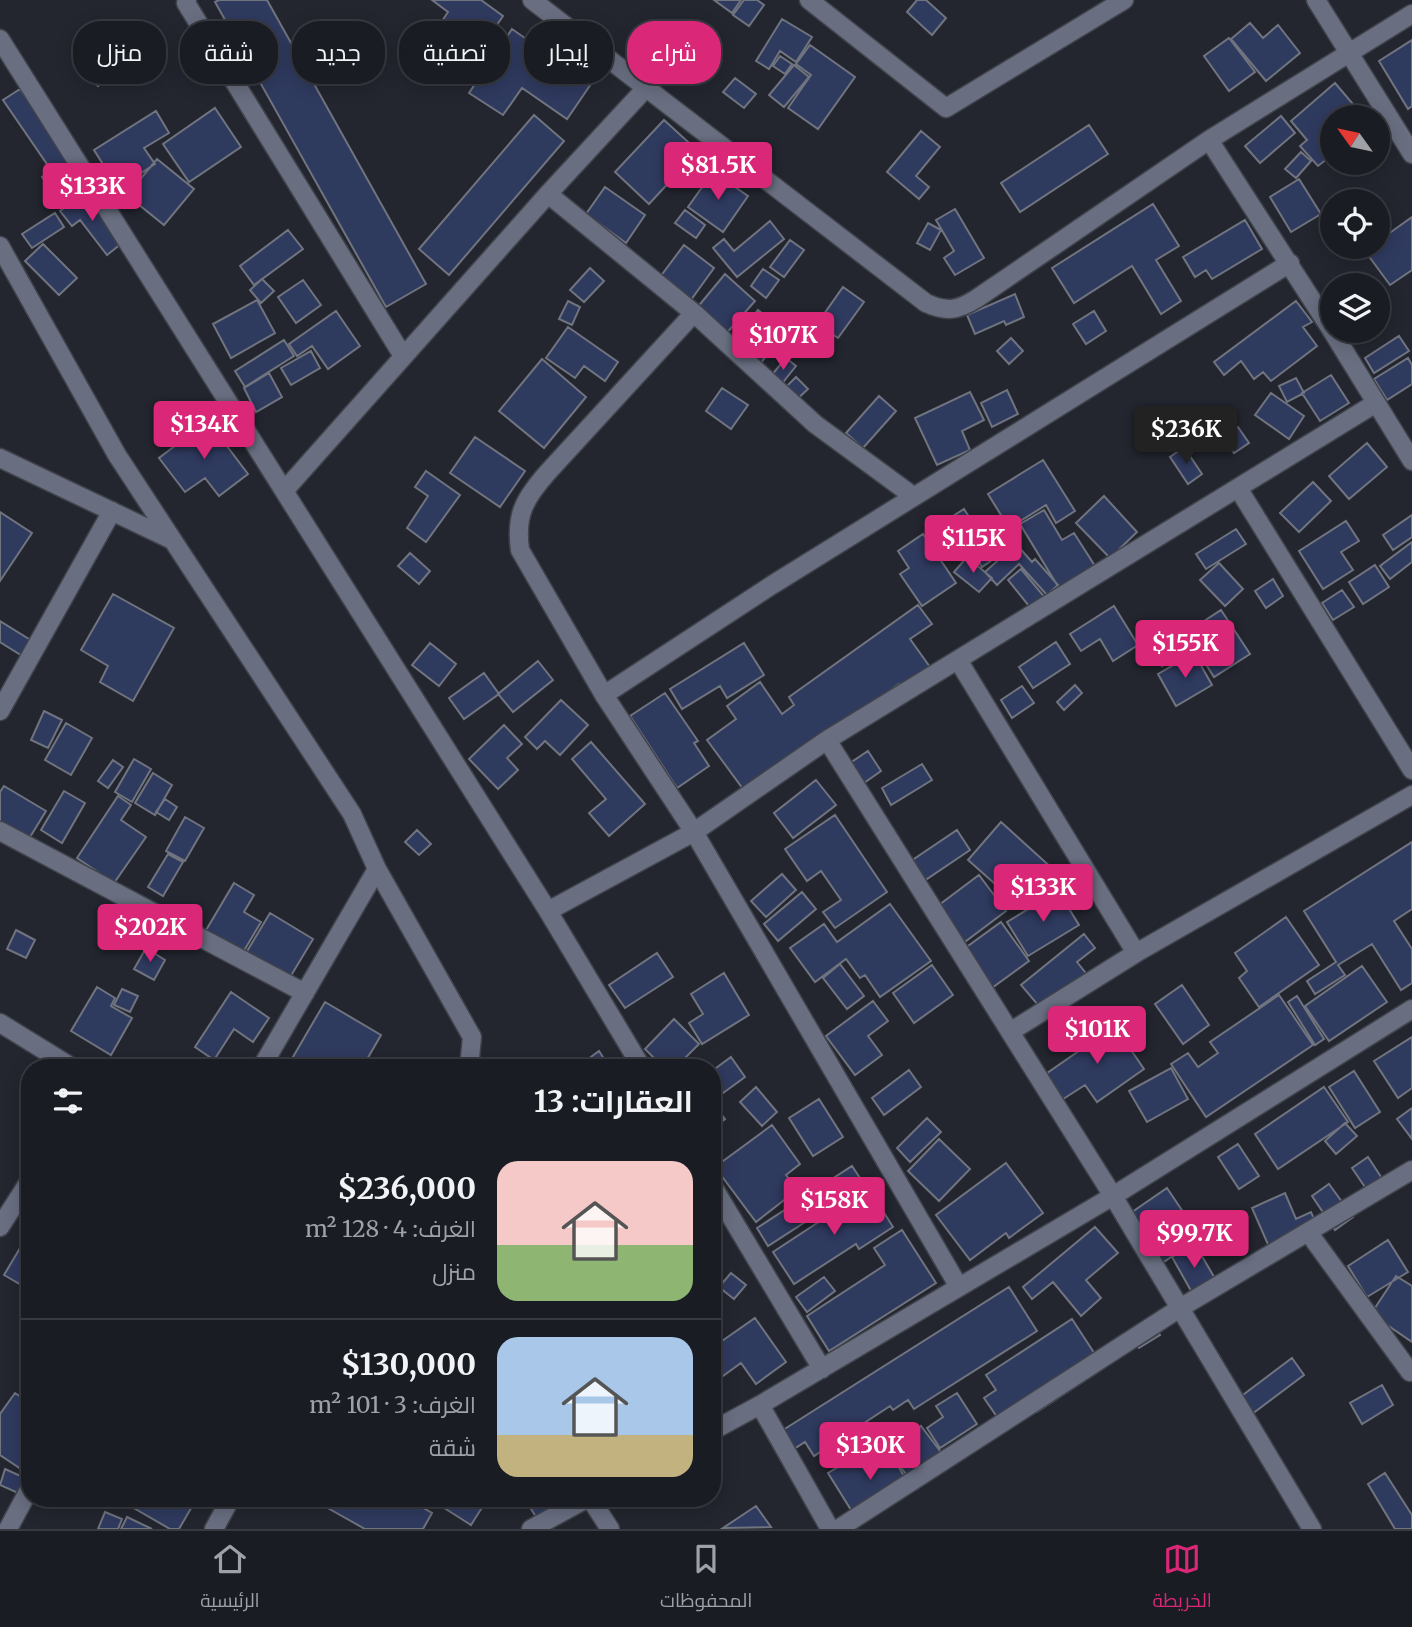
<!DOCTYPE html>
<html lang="ar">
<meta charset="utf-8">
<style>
body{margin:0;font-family:Merriweather,Cairo,serif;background:#23252b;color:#f1f3f6;direction:rtl;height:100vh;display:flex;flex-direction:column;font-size:26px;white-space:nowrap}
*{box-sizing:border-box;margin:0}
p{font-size:23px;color:#9fa1a6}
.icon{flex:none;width:38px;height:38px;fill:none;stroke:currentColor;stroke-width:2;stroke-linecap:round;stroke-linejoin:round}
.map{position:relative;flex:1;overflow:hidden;direction:ltr}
.details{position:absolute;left:21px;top:1059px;width:700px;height:448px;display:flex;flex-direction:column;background:#1a1c23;border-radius:28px;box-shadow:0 4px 18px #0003,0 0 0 2px #383a41;direction:rtl}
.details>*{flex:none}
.hud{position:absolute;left:21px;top:21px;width:700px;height:63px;direction:rtl;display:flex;gap:14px}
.needle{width:46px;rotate:303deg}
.buttons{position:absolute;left:1320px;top:105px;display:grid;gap:14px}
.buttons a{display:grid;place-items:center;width:70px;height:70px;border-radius:50%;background:#1a1c23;box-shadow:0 4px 18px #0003,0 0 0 2px #383a41;font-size:35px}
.price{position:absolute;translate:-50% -60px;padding:0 16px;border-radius:7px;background:#db2777;color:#fff;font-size:23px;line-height:46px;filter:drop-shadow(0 2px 4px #0008)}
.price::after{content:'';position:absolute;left:50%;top:42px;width:21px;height:16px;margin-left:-10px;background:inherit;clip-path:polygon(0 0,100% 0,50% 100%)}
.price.active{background:#222;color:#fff}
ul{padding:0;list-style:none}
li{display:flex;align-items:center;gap:21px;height:175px;padding:0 28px}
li+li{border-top:2px solid #383a41}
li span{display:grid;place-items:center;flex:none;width:196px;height:140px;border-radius:21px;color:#555}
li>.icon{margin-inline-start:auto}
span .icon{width:84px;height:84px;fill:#fffc;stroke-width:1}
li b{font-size:30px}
h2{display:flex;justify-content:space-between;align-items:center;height:84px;padding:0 28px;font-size:30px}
.pill{padding:0 24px;border-radius:28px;background:#1a1c23;box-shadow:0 4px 18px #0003,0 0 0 2px #383a41;font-size:24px;line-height:63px}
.pill.active{background:#db2777;color:#fff}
.menu{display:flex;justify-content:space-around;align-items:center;height:98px;border-top:2px solid #383a41;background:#1a1c23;font-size:19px;color:#9fa1a6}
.menu a{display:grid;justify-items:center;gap:4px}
.menu .active{color:#db2777}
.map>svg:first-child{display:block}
.building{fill:#2f3a5f;stroke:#70747f;stroke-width:2}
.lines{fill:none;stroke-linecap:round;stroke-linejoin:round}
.minor-casing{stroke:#40434b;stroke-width:21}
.minor{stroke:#696f81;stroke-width:18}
</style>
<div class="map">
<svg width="1412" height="1529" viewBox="0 0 1412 1529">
<rect width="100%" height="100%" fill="#23262f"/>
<path class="building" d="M219,0H267L426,284L386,307L215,2Z
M432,0H481L503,16L476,55L438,27L448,12Z
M714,0H741L732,13Z
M744,0H757L764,5L749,26L733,15Z
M917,0H926L946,18L932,35L907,12Z
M782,19L812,37L796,62L780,51L769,69L756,61Z
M1250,23L1263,38L1278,25L1300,53L1266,81L1231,39Z
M512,29L591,84L567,119L522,88L503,115L469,93Z
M1229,38L1255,72L1229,91L1204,56Z
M1412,40V106L1408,109L1379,61Z
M86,42L112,74L98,86L72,54Z
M810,45L855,77L818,129L788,108L811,75L796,64Z
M780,56L792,64L785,74L773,66Z
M794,65L809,77L784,107L769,95Z
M735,78L756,94L744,108L723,92Z
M1335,83L1364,117H1332V155L1318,166L1300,146L1307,140L1291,121Z
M20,89L88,188L62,206L42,177L51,170L3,100Z
M215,108L241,147L189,182L163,144Z
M156,111L169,133L144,148L155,164L118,188L94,150Z
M534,115L564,141L449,275L419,249Z
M1281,116L1295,133L1260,163L1245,146Z
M664,120L698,151L649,204L615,172Z
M1089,125L1108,154L1020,212L1001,183Z
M921,131L940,147L916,176L929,187L919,199L887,172Z
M1301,152L1311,161L1296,178L1285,169Z
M157,159L194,189L164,225L127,195Z
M713,172L748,196L723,232L688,207Z
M1299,179L1321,214L1291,232L1270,197Z
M605,187L645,215L626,243L586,214Z
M83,194L122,243L107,255L80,220L72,226L60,211Z
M1153,204L1179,246L1156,260L1181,301L1161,314L1132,266L1074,303L1052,268Z
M955,209L984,258L955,275L944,258L954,251L936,220Z
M685,210L705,225L696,238L675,223Z
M55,213L64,227L32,248L22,234Z
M1412,217V270L1390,285L1365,251L1370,247H1377V242Z
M1245,220L1262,249L1212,279L1206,270L1195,277L1183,257Z
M770,221L784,239L737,277L713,248L724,239L734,251Z
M928,223L941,230L930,250L917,243Z
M288,230L303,249L254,285L240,266Z
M790,240L804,250L784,277L770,267Z
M43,244L77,278L59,295L25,261Z
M684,245L714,268L688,304L657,281Z
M590,268L604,281L584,302L570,290Z
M763,269L779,280L766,298L751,286Z
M725,274L755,301L725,335L696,309Z
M262,279L274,291L261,303L250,290Z
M303,280L321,305L296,323L278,297Z
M843,287L864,302L838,338L817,324Z
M1015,294L1024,317L1006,325L1004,321L975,334L967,315Z
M257,300L275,333L231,358L213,324Z
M568,301L580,307L572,325L559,319Z
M1296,301L1312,322L1303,327L1317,346L1271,381L1263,372L1254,379L1241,361L1224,375L1214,362Z
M758,310L785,332L760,364L732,343Z
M336,311L360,346L328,369L312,346L297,356L289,344Z
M1094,311L1106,331L1086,344L1073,324Z
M568,327L618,362L605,381L584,366L575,378L546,358Z
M1399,336L1409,351L1374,373L1365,358Z
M1011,338L1023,351L1009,364L997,351Z
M284,340L294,356L245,387L235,371Z
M311,351L320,368L291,385L281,368Z
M786,358L796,366L780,386L770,377Z
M1408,358L1412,365V384L1387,400L1374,379Z
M542,359L586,397L544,448L499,411Z
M269,373L282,397L256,412L244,388Z
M1331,375L1349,403L1320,421L1302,393Z
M796,377L808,389L793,403L782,391Z
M1296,378L1304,393L1287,402L1279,386Z
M722,388L748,405L731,429L706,411Z
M1007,390L1018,414L992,427L981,403Z
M970,392L984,420L962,431L970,450L937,465L915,418Z
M1271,393L1304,416L1289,439L1255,415Z
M879,396L896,411L863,448L846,433Z
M208,421L248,474L219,496L205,478L185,492L159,458Z
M1238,427L1249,443L1234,453L1223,437Z
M475,437L525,471L500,507L450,473Z
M1367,443L1387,467L1349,499L1329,476Z
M1184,447L1202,474L1188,484L1170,457Z
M1043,460L1075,511L1056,523L1046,505L1009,528L988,494Z
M426,471L460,495L426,542L407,528L428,496L415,487Z
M1313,482L1331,501L1299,532L1280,513Z
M1104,496L1137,532L1110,558L1076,523Z
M964,509L995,558L982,567L965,540L942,554L928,532Z
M1044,510L1062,540L1074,533L1095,566L1059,588L1020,524Z
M0,512L32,533L0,581Z
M1412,515V537L1393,550L1383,535Z
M1346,521L1359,541L1341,552L1353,570L1323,589L1299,551Z
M1236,529L1246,544L1206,569L1196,554Z
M923,534L956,583L922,606L900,574L909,568L898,551Z
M1412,542V562L1390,579L1380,566Z
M1016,544L1032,562L1035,559L1058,585L1047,595L1019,564L997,585L985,572Z
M410,553L430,571L419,584L398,566Z
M967,557L992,578L979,592L954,572Z
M1219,563L1243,589L1225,606L1200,580Z
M1375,565L1389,587L1363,604L1349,582Z
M1021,569L1047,600L1033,611L1008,580Z
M1273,579L1283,596L1266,608L1255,591Z
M1342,590L1354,607L1333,620L1322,603Z
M113,594L174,628L133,701L100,682L108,666L81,650Z
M918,605L932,624L910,639L930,667L902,687L899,684L746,793L707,740L736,719L727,706L760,682L782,714L794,705L789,697Z
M1114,606L1138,645L1113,661L1100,639L1081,651L1070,634Z
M1221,610L1250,654L1214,677L1186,633Z
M0,621L37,644L27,659L0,642Z
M1177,639L1185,650L1162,666L1154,655Z
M1056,642L1070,664L1033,688L1019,667Z
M430,643L456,664L439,686L412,665Z
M744,643L764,675L727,698L720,686L682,709L670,689Z
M1194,653L1212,685L1176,706L1158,674Z
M538,661L553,680L513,712L498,694Z
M484,673L499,694L464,719L449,698Z
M1075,685L1082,693L1064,710L1057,702Z
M1022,686L1034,703L1012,718L1001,700Z
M665,693L698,741L694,743L709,766L677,788L630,716Z
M561,700L588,725L560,755L545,741L537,749L525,737Z
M44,711L62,720L48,748L31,740Z
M66,723L92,738L71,775L45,760Z
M504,725L522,744L507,758L518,770L498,789L469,759Z
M591,742L645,804L609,836L589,813L606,799L572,759Z
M868,751L881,771L861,785L847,765Z
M134,759L151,769L132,802L115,792Z
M113,760L123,767L108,788L98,781Z
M922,764L932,780L891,805L882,788Z
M153,773L172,785L155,815L135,803Z
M816,780L836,805L793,838L774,813Z
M4,786L46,811L27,842L0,826V792Z
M64,791L85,803L62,843L41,830Z
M118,796L131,805L121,820L146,837L114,883L77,858Z
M165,799L177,807L169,820L156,812Z
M835,815L887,892L835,928L823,912L841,900L821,871L807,881L785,849Z
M185,817L204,828L185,861L166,851Z
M1001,822L1054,870L1021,907L968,860Z
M417,830L431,844L419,855L405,842Z
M957,830L970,850L921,883L908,863Z
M1412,842V909L1394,921L1412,949V983L1401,990L1372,944L1338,965L1345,975L1315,994L1307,981L1336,962L1304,911Z
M168,854L183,862L163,896L148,887Z
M782,874L796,890L766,917L751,901Z
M979,875L1006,911L962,944L935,908Z
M234,883L254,895L244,912L261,922L242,954L205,932Z
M1058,891L1079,925L1028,956L1007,922Z
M802,892L816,909L778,941L764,924Z
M890,904L931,961L880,997L865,975L860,978L846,959L815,982L790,948L824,924L837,942Z
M270,913L313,939L289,979L246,953Z
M1286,917L1319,965L1259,1007L1239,978L1247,971L1235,953Z
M1001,922L1029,961L985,993L957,954Z
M16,930L35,940L26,958L7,949Z
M1084,934L1095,948L1077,962L1093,982L1049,1018L1021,985Z
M146,948L165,960L154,980L134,969Z
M657,953L673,977L625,1008L609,985Z
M840,964L864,996L847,1009L823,978Z
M932,965L953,995L914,1023L893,993Z
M1362,966L1387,1002L1329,1041L1305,1006Z
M724,973L749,1015L702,1044L689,1023L703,1014L691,994Z
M1182,985L1209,1025L1183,1044L1155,1004Z
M97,987L115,998L111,1006L132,1018L111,1055L71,1031Z
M122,989L138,996L130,1012L114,1005Z
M231,992L269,1018L253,1042L234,1029L214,1060L195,1047Z
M1279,995L1313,1045L1206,1117L1171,1064L1188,1053L1198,1067L1218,1053L1210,1042Z
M1297,996L1324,1039L1315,1045L1288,1002Z
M873,1001L888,1021L868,1036L882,1055L855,1075L826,1036Z
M325,1002L381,1035L362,1068H311L293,1057Z
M674,1019L699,1044L675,1068H664L645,1049Z
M1125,1019L1140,1040L1129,1047L1144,1069L1097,1102L1085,1085L1057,1103L1040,1078Z
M1412,1037V1088L1398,1098L1374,1061Z
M599,1051L610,1068H576Z
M731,1057L745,1077L712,1101V1071Z
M210,1059L223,1068H204Z
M295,1060L308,1068H291Z
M371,1061L382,1068H367Z
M1171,1068L1188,1099L1147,1122L1129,1091Z
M909,1070L921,1087L884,1115L872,1098Z
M1354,1071L1380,1112L1355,1128L1329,1087Z
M756,1087L777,1112L762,1126L740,1102Z
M1324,1087L1348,1122L1278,1169L1255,1134Z
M819,1099L843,1137L813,1156L789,1118Z
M712,1103L725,1119L712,1129Z
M1412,1108V1139L1397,1119Z
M927,1118L941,1132L910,1162L897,1148Z
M1345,1123L1357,1136L1336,1154L1325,1141Z
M772,1125L800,1164L786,1175L797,1190L756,1222L715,1167Z
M939,1139L970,1169L939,1201L908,1171Z
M1238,1144L1259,1176L1239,1189L1218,1157Z
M1368,1157L1387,1186L1371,1196L1352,1168Z
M1006,1163L1043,1213L1009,1238L1006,1233L970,1260L936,1215Z
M852,1166L864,1184L768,1246L757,1228Z
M1329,1184L1353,1217L1335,1230L1312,1196Z
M1167,1188L1200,1237L1155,1268L1122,1219Z
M869,1189L893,1227L859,1249L856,1244L794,1284L773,1252Z
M1285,1193L1296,1219L1311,1212L1322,1237L1274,1258L1252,1208Z
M1095,1227L1118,1253L1086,1280L1101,1298L1081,1316L1053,1282L1032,1299L1023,1287Z
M902,1230L936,1283L829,1351L807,1316L885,1265L874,1248Z
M1388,1240L1408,1272L1367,1297L1348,1266Z
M23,1243L30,1247V1290L4,1275Z
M1195,1244L1217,1282L1194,1296L1172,1257Z
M731,1273L746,1285L734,1299L719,1287Z
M1396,1276L1412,1286V1342L1371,1314Z
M824,1277L835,1291L807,1312L796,1297Z
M1009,1287L1037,1331L914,1409L908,1400L893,1410L890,1406L814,1456L805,1442L783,1456L772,1437Z
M755,1318L786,1362L756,1384L741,1363L712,1384V1348Z
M1072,1319L1104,1368L1037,1412L1033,1407L1004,1427L984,1398L996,1390L986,1375Z
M1151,1322L1160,1335L1139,1348L1130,1335Z
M1292,1358L1304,1375L1248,1417L1235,1401Z
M1382,1385L1393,1405L1362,1424L1350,1403Z
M15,1393L30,1403V1456L21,1469L0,1455V1414Z
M957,1393L977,1424L940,1448L927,1428L943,1417L936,1406Z
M921,1426L950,1464L917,1489L888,1450Z
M886,1446L911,1488L858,1521L828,1473L860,1454L864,1460Z
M5,1469L25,1478L18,1493L0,1485Z
M1385,1473L1412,1515V1529H1395L1368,1484Z
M128,1498H197L179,1529H170L125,1503Z
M310,1498H405L432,1513L423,1529H365Z
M442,1498H488L471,1525L438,1504Z
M532,1498H575L538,1520L526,1501Z
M756,1506L771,1527L723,1528Z
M105,1512L122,1519L118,1529H98Z
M127,1517L152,1529H121Z"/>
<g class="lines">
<g class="minor-casing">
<path id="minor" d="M187,0L186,3L403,356
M532,0L926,303C946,312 957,311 976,299L1209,140L1412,14
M809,0L946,108L1124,0
M1316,0L1412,154
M0,39L548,911L642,1068
M1209,140L1332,331
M548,194L694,313L815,424L913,496
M0,246L117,455L352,814L377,869L472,1037L469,1068
M694,313L548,472C525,498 515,514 520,550L604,695L694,832L959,1287
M1332,331L1412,461
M0,458L170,539
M1238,488L1412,770
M284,491L548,194L645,89
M958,660L1136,953
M604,695L772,585L1290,263
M0,711L112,511
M827,740L1113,1196L1312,1529
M0,831L305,993
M548,911L694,832L827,740L1376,403
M0,1023L73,1068
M1010,1032L1136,953L1412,795
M261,1068L377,869
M712,1185L822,1369
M0,1227L30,1180
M1308,1232L1410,1372
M760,1405L830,1529
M712,1431L760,1405L1113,1196L1412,1009
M590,1498L610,1529
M8,1529L30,1488
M214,1529L231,1498
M531,1529L588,1498
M838,1529L1180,1308L1412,1170"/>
</g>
<use href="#minor" class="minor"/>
</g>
</svg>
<div class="buttons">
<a><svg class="needle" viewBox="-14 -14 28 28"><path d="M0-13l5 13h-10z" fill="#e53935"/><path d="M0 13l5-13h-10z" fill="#9fa1a6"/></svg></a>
<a><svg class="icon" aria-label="locate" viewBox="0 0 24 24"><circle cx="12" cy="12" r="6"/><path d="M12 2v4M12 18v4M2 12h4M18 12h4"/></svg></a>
<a><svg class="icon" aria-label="layers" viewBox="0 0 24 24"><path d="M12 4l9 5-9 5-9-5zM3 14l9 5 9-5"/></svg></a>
</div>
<b class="price" style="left:718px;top:202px">$81.5K</b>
<b class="price" style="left:92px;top:223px">$133K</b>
<b class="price" style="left:783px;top:372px">$107K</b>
<b class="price" style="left:204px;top:461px">$134K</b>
<b class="price active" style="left:1186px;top:466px">$236K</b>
<b class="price" style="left:973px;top:575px">$115K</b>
<b class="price" style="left:1185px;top:680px">$155K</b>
<b class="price" style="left:1043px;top:924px">$133K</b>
<b class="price" style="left:150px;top:964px">$202K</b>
<b class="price" style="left:1097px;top:1066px">$101K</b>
<b class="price" style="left:834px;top:1237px">$158K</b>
<b class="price" style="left:1194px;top:1270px">$99.7K</b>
<b class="price" style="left:870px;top:1482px">$130K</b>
<div class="hud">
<a class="pill active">شراء</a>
<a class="pill">إيجار</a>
<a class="pill">تصفية</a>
<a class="pill">جديد</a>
<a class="pill">شقة</a>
<a class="pill">منزل</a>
</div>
<section class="details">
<h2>العقارات: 13<svg class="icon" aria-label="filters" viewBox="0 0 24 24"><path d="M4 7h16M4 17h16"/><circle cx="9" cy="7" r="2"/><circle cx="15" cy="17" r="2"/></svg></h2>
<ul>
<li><span style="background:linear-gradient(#f6c9c9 60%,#8fb573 0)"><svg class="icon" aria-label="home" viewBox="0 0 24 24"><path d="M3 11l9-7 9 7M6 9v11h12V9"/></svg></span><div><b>$236,000</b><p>الغرف: 4 · 128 m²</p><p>منزل</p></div></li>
<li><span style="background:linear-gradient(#a9c7e8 70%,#c2b280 0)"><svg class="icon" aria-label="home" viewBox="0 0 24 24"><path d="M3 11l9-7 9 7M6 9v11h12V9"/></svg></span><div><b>$130,000</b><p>الغرف: 3 · 101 m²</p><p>شقة</p></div></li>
</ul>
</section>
</div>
<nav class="menu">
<a class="active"><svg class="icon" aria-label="map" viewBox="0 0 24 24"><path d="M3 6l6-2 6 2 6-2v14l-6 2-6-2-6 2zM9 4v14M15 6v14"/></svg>الخريطة</a>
<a><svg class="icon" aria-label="saved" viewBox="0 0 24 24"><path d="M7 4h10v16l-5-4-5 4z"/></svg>المحفوظات</a>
<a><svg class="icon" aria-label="home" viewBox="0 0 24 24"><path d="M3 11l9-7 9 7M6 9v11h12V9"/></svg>الرئيسية</a>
</nav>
